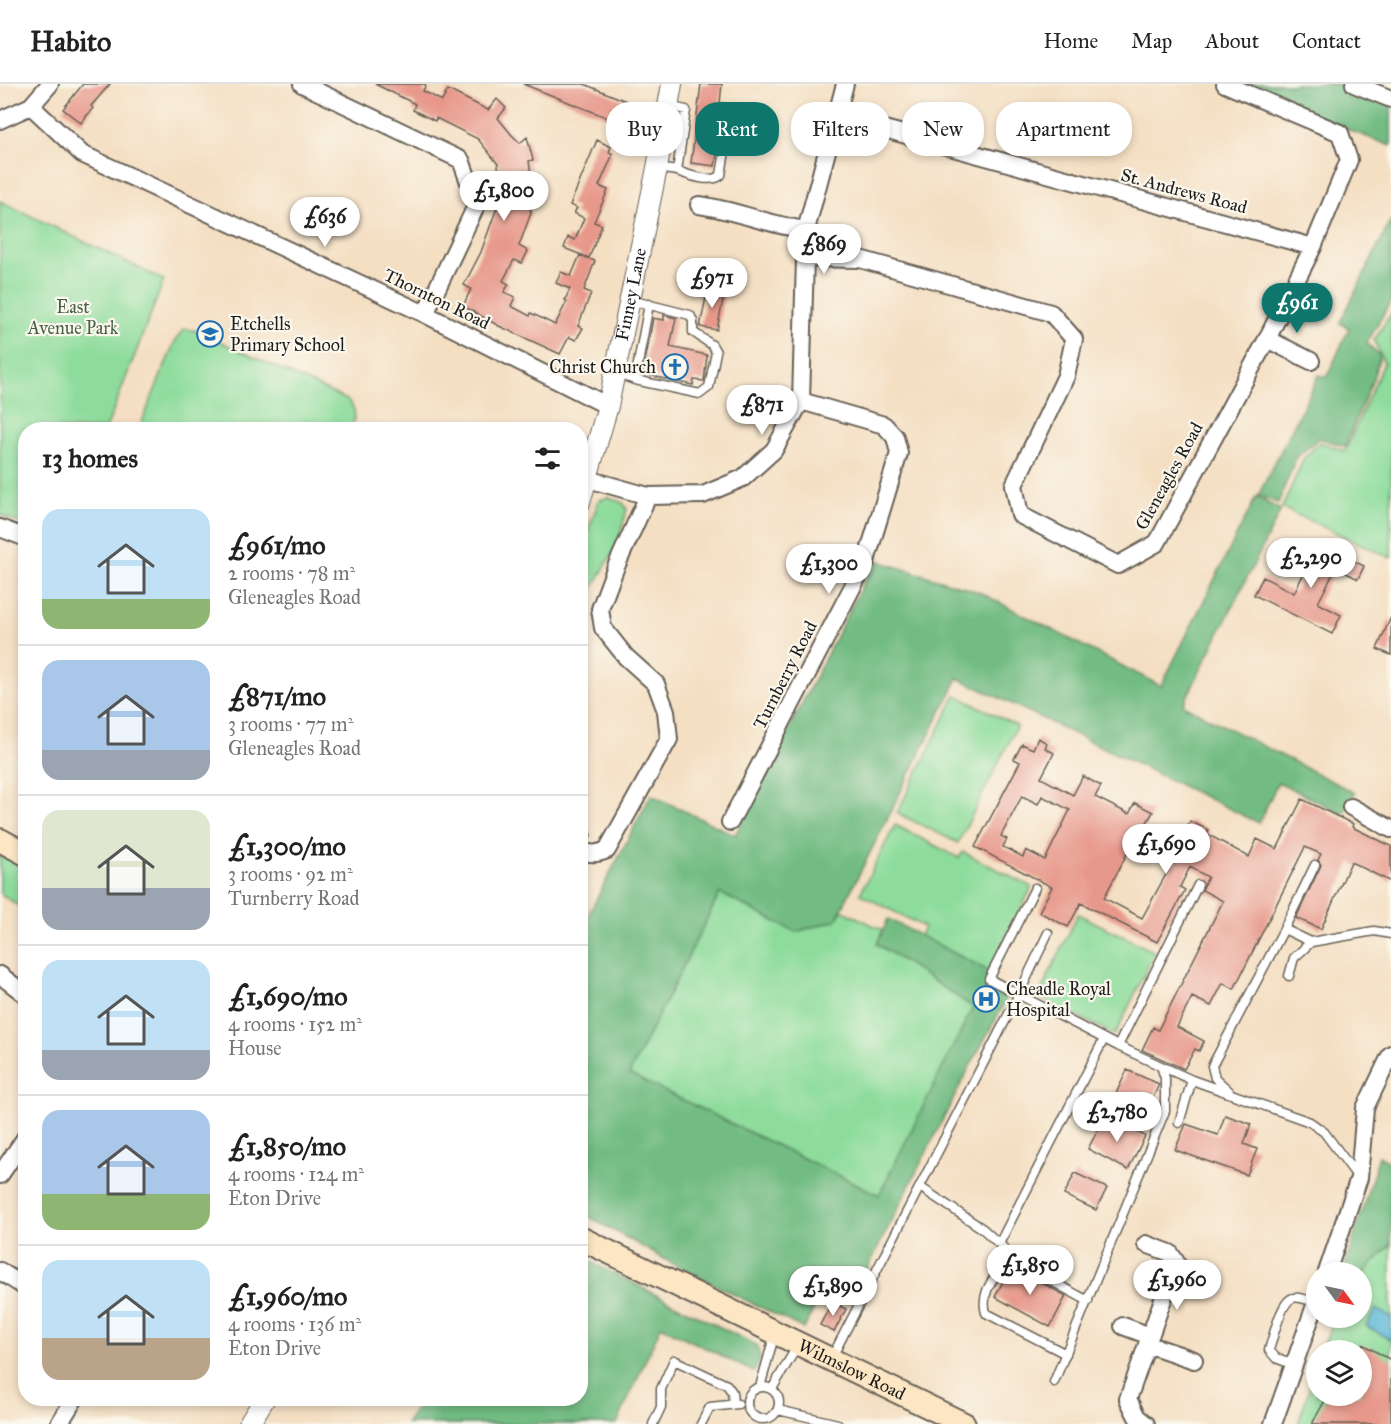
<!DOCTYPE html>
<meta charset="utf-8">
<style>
body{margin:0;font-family:"IM FELL Great Primer",serif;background:#f6f6f6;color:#222;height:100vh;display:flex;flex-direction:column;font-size:22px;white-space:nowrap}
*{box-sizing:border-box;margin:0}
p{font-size:20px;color:#767676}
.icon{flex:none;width:33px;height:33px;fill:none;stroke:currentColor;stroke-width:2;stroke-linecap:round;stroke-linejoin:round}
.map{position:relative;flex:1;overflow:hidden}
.panel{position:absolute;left:18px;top:338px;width:570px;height:984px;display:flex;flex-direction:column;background:#fff;border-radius:24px;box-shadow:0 3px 9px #0003}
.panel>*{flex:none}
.top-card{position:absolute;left:606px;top:18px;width:570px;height:54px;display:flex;gap:12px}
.needle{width:39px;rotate:123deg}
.buttons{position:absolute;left:1306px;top:1178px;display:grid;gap:12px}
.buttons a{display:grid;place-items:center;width:66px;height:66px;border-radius:50%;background:#fff;box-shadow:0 3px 9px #0003;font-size:30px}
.price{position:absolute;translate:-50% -51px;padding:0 14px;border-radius:21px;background:#fff;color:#222;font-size:20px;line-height:39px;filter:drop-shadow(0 2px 3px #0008)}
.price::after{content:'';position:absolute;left:50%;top:36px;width:18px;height:14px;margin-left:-9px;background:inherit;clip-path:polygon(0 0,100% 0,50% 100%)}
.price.on{background:#0f766e;color:#fff}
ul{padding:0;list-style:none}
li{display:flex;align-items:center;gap:18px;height:150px;padding:0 24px}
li+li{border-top:2px solid #e0e0e0}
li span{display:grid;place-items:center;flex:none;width:168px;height:120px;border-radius:18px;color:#555}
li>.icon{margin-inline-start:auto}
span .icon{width:72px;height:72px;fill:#fffc;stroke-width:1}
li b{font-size:26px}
h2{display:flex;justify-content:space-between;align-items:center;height:72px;padding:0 24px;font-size:26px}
.tag{padding:0 21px;border-radius:24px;background:#fff;box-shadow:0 3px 9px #0003;font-size:21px;line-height:54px}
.tag.on{background:#0f766e;color:#fff}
header{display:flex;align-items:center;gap:36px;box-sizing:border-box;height:84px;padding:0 30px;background:#fff;border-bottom:2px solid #e0e0e0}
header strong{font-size:28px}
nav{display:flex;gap:33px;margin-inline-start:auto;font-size:21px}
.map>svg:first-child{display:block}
.green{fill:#8ddc9b;stroke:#547c5c;stroke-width:1.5}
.forest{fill:#72bc83;stroke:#476c50;stroke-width:1.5}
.water{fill:#5bb8d9;stroke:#3c6a7a;stroke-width:1.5}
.building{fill:#e7988a;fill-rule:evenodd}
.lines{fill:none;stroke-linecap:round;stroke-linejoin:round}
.service-casing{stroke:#686056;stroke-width:11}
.minor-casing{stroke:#686056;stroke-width:20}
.tertiary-casing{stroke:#686056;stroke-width:22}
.secondary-casing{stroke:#686056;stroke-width:26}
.service{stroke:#fff;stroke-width:8}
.minor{stroke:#fff;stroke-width:16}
.tertiary{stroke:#fff;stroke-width:20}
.secondary{stroke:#fce6c4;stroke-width:22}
.labels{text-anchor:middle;stroke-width:4.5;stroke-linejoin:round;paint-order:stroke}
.street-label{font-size:18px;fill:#1c1c1c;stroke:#fbf7ec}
.park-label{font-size:18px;fill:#445f48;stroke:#fbf7ec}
.poi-label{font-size:18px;fill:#1c1c1c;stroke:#fbf7ec;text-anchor:start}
</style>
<header>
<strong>Habito</strong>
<nav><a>Home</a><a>Map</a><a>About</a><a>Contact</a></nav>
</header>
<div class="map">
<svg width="1391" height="1340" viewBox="0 0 1391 1340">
<rect width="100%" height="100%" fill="#fbf7ec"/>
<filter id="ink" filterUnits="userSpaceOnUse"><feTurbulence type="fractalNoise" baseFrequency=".0167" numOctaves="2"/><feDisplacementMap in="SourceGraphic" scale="12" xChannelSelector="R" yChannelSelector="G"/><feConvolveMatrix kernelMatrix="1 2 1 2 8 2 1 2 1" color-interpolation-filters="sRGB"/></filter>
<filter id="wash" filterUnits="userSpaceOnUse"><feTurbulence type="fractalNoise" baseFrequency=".008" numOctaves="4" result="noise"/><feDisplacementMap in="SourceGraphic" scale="24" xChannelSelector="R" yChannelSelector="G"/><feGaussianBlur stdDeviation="1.35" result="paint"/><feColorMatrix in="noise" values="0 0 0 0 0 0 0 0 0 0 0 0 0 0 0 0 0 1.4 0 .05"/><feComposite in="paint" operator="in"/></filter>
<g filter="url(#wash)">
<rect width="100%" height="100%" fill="#f4dfc3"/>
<path class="green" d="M0,117L164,196L106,345H26L25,441L0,431Z
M1391,230V474L1282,424L1304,374L1320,358L1345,367L1384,279L1374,256Z
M187,245L197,247L347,316C357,325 356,333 351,345H139L175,257L183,246Z
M609,413L623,419L627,425L618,459L588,513L590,534L581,528L580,469L599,416Z
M956,611L1017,642L958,759L897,729Z
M895,741L959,774L963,768L1032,803L989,887L920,852L924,843L860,810Z
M0,771L25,782V826L0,809Z
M720,809L796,848L836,836L842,826L883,846L877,860L974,922L879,1111L629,990Z
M1078,830L1155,868L1115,951L1038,913Z
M1391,1156V1340H1298L1317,1279V1311H1362V1266H1321L1336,1233H1362V1191Z"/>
<path class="forest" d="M1237,0H1345L1391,20V62L1312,32Z
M1391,136V217L1367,259L1380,272L1372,297L1345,362L1319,354L1296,374L1278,419L1258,412L1319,291L1327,293L1349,244L1340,239Z
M1256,413L1281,426L1183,621L1355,709L1343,730L1278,698L1259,739L958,594L836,836L796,848L720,809L629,990L879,1111L973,923L877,860L888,835L989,887L988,896L1010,909L969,984L850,1219L823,1205L804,1245L673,1180L581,1128V845L651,711L735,751L875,476L979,508L1161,602Z
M1379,1072L1391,1079V1160L1362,1191V1188H1343Z
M581,1173L758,1262L760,1275L754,1288L661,1242L617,1340H406L422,1314H580Z"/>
<path class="water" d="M1376,1225L1391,1233V1256L1366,1242Z"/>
<g id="blocks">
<path class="building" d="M83,0H110L91,22L93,24L81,39L63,25Z
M375,0H426L423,7L442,17L448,6L488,26L497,15L506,24L498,34L511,50L520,59L527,53L533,76L529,77L532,96L526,97L531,129L519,162L528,167L522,179L514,176L503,197L509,200L504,208L515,213L511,222L530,232L531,229L555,241L567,217L565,216L570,205L556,199L561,188L571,192L580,171L595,177L584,206L591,209L578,242L583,244L576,256L569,253L560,270L499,242L463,222L471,205L464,201L481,168L500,115L498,80L478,55L436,34L435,37L413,26L415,20Z
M523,0H584L636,21L627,41L621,39L618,44L611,45L606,33Z
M701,0H722L720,19H723L722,23H725L715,82L691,79Z
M744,21L754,27L741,50L735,47L737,33Z
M597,56L611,63L609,68L613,70L599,102L608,106L594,138L602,141L589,174L564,164L568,153L575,156L584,134L574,129L577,124L570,121Z
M708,203L725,206L717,246L700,243Z
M664,231L676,234L670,263L707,271L704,297L694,296L693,301L643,290L653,234L664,236Z
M1319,459L1364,482L1358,495L1336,484L1318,519L1341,531L1332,550L1254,511L1263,493L1294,509Z
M1391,533V571L1377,565Z
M1038,654L1047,659L1045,664L1054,669L1041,694L1073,711L1083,692L1101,702L1095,713L1129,730L1135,719L1153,728L1142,747L1176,764L1190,737L1209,746L1207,750L1249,773L1257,755L1277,765L1302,715L1353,740L1352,743L1391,762V798L1351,778L1321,845L1296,834L1321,781L1318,776L1321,770L1305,763L1234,905L1223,899L1211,922L1192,913L1177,943L1204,957L1199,967L1195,965L1184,985L1142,966L1153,943L1158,946L1223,817L1202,806L1208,793L1190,783L1180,803L1185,806L1157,858L1081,819L1068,843L1039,828L1052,803L975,763L1020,678L1014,675L1022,660L1033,665ZM1022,712L1038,720L1042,712L1070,726L1045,776L1026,766L1023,773L1003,763L1007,755L1001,752ZM1133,758L1166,775L1164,780L1170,783L1142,834L1104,814Z
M1127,986L1159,1000L1147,1028L1115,1012Z
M1225,1031L1251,1040L1244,1060L1257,1065L1247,1091L1175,1066L1186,1040L1218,1051Z
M1105,1032L1145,1052L1128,1086L1088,1065Z
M1075,1089L1107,1104L1096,1126L1064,1111Z
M1011,1182L1066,1212L1050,1243L995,1213Z
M832,1218L846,1225L834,1248L820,1241Z
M1362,1260L1391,1276V1340H1312L1328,1311H1362Z"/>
</g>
</g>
<g filter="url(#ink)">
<use href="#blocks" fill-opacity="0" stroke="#686056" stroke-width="1.5"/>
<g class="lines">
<g class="service-casing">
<path id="service" d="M657,84L677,87L686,26L668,22
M677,87C688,91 712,100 721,91L732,25
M615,289L635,296L700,310L709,303L716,268L712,261L693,248V237L690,231L630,216
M635,296L649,220
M1035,804L989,895L1118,962L1161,982L1165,994V1027L1054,1298
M1311,858L1284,845L1315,781
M1289,892L1294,874L1311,858L1374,847L1391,850
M1118,962L1198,801
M1161,982L1192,996L1179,1039
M1192,996L1310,1038L1324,1048L1357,1092
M1229,1007L1215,994L1212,982L1284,845
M920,1103L983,1145L1021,1180L1088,1217
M999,1160L1104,955
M1009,1170C1000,1190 979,1204 986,1229L1066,1270
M831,1275L1019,910L1048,849
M1294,1281L1276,1274L1269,1266C1273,1254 1281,1217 1293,1214C1300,1212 1310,1217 1316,1219
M747 1319a16 16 0 1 1 32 0a16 16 0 1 1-32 0Z
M760,1303L775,1249
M772,1305L798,1261
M778,1326L838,1340
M653,1340L661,1323V1305L674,1276L727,1301L732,1308L733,1319
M701,1340L710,1323L738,1320"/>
</g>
<g class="minor-casing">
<path id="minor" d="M302,0L461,76L477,120L425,230
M845,0L806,146L805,174L860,175L1051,229L1074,255L1066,292L1014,401L1020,431L1118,481L1157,459L1267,255L1313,163L1349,76L1340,49L1225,0
M1354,0L1391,15
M31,22L82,70L425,230L608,322
M837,32L1313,163
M0,36L31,22L50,0
M699,121C735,126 769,141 806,146
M1267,255L1311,277
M588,395L648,412L703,411L743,394L774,366L801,317L805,174
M0,444L26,454
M1351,723L1391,745
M730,738L866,477L899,369L895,353L884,341L801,317
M580,752L582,749
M580,766C590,771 598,770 607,766L669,655L666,627L656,600L626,573L603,544L600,525L615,485L648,412
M0,891L26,911
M0,1091L26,1053
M0,1187L26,1204
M1327,1188L1359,1094L1365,1024L1391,970
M1123,1242L1150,1252
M1147,1260L1194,1276
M59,1340L75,1314
M1146,1340L1137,1333L1128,1315L1176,1178L1170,1169L1146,1160
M1273,1340L1317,1216"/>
</g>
<g class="tertiary-casing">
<g id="tertiary">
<path id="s1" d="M580,418L608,322L657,84L672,0"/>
<path d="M249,1340L265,1314"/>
</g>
</g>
<g class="secondary-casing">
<g id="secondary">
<path d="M0,756L26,770"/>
<path id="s2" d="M580,1154L964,1340"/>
</g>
</g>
<use href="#service" class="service"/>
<use href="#minor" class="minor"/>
<use href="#tertiary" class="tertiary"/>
<use href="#secondary" class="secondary"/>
</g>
</g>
<defs>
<g id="school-ring" transform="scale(1.35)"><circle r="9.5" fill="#fbf7ec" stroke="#1f6fb2" stroke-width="1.5"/><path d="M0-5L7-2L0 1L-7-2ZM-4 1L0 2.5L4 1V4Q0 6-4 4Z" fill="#1f6fb2"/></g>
<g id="church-ring" transform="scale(1.35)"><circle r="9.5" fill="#fbf7ec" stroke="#1f6fb2" stroke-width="1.5"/><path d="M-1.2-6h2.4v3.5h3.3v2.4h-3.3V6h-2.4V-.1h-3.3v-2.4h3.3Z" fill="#1f6fb2"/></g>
<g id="hospital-ring" transform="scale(1.35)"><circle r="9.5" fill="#fbf7ec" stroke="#1f6fb2" stroke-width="1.5"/><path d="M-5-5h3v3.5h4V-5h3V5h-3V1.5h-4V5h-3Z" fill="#1f6fb2"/></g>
</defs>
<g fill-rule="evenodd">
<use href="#school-ring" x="210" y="250"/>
<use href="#church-ring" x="675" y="283"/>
<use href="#hospital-ring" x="986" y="915"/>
</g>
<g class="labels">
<g class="street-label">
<text transform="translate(1184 107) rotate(15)" y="6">St. Andrews Road</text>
<text dy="6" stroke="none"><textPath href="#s1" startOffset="214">Finney Lane</textPath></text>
<text transform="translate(437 215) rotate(26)" y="6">Thornton Road</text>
<text transform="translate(1169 392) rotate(-61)" y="6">Gleneagles Road</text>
<text transform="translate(785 591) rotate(-63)" y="6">Turnberry Road</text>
<text dy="6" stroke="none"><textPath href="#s2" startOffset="302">Wilmslow Road</textPath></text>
</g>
<g class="park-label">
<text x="73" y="229">East<tspan x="73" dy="21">Avenue Park</tspan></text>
</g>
<g class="poi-label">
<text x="230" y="246">Etchells<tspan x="230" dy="21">Primary School</tspan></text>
<text x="656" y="289" text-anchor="end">Christ Church</text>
<text x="1006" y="911">Cheadle Royal<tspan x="1006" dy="21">Hospital</tspan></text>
</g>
</g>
</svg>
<div class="buttons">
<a><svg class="needle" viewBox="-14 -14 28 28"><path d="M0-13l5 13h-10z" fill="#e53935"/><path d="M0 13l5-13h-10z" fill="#767676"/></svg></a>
<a><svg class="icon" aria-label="layers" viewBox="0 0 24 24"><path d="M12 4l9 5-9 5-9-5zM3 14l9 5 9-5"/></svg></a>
</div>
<b class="price" style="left:504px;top:138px">£1,800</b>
<b class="price" style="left:325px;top:164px">£636</b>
<b class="price" style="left:824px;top:191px">£869</b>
<b class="price" style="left:712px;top:225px">£971</b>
<b class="price on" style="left:1297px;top:250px">£961</b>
<b class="price" style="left:762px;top:352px">£871</b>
<b class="price" style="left:1311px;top:505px">£2,290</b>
<b class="price" style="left:829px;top:511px">£1,300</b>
<b class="price" style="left:1166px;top:791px">£1,690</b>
<b class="price" style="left:1117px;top:1059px">£2,780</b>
<b class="price" style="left:1030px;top:1212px">£1,850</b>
<b class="price" style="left:1177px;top:1227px">£1,960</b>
<b class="price" style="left:833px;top:1233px">£1,890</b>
<div class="top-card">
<a class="tag">Buy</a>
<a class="tag on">Rent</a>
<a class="tag">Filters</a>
<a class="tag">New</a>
<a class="tag">Apartment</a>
</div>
<section class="panel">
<h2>13 homes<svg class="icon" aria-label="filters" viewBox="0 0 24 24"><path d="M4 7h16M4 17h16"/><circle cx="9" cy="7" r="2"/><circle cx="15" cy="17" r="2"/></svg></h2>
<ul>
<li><span style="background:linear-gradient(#bfe0f5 75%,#8fb573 0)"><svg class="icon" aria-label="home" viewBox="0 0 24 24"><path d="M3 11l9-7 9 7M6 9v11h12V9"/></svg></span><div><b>£961/mo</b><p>2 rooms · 78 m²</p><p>Gleneagles Road</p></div></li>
<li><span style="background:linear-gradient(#a9c7e8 75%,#9aa5b1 0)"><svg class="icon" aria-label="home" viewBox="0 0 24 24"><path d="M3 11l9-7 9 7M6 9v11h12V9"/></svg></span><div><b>£871/mo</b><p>3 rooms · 77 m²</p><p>Gleneagles Road</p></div></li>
<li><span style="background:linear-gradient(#dfe7d0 65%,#9aa5b1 0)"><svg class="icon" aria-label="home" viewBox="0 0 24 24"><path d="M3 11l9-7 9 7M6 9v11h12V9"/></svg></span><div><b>£1,300/mo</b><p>3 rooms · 92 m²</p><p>Turnberry Road</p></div></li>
<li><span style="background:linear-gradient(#bfe0f5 75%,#9aa5b1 0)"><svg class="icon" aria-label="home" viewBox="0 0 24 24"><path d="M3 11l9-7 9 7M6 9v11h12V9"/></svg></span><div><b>£1,690/mo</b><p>4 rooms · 152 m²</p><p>House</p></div></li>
<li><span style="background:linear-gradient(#a9c7e8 70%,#8fb573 0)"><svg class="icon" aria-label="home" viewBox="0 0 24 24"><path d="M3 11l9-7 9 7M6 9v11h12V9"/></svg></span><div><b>£1,850/mo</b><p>4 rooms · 124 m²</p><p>Eton Drive</p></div></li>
<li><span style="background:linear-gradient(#bfe0f5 65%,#b9a48a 0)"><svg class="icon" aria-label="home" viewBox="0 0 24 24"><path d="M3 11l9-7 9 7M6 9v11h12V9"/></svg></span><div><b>£1,960/mo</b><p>4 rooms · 136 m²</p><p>Eton Drive</p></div></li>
</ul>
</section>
</div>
